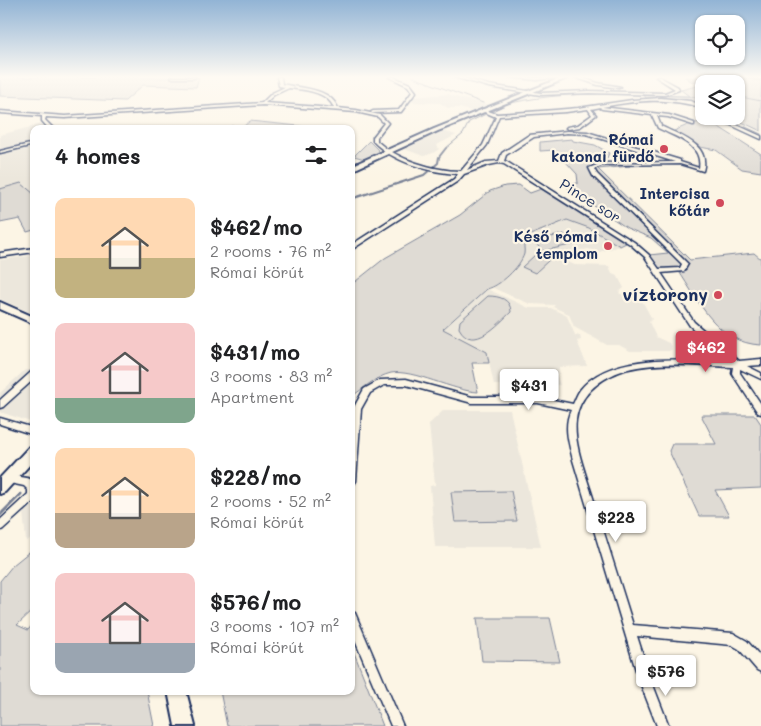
<!DOCTYPE html>
<meta charset="utf-8">
<style>
body{margin:0;font-family:Mali,sans-serif;background:#f2f2f2;color:#202124;height:100vh;display:flex;flex-direction:column;font-size:19px;white-space:nowrap}
*{box-sizing:border-box;margin:0}
p{font-size:16px;color:#757577}
.icon{flex:none;width:28px;height:28px;fill:none;stroke:currentColor;stroke-width:2;stroke-linecap:round;stroke-linejoin:round}
.map{position:relative;flex:1;overflow:hidden}
.side{position:absolute;left:30px;top:125px;width:325px;height:570px;display:flex;flex-direction:column;background:#fff;border-radius:10px;box-shadow:0 1px 4px #0004}
.side>*{flex:none}
.controls{position:absolute;left:695px;top:15px;display:grid;gap:10px}
.controls a{display:grid;place-items:center;width:50px;height:50px;border-radius:10px;background:#fff;box-shadow:0 1px 4px #0004;font-size:25px}
.price{position:absolute;translate:-50% -42px;padding:0 11px;border-radius:5px;background:#fff;color:#222;font-size:16px;line-height:32px;filter:drop-shadow(0 1px 2px #0008)}
.price::after{content:'';position:absolute;left:50%;top:30px;width:15px;height:11px;margin-left:-8px;background:inherit;clip-path:polygon(0 0,100% 0,50% 100%)}
.price.current{background:#d1495b;color:#fff}
ul{padding:0;list-style:none}
li{display:flex;align-items:center;gap:15px;height:125px;padding:0 25px}
li span{display:grid;place-items:center;flex:none;width:140px;height:100px;border-radius:10px;color:#555}
li>.icon{margin-inline-start:auto}
span .icon{width:60px;height:60px;fill:#fffc;stroke-width:1}
li b{font-size:21px}
h2{display:flex;justify-content:space-between;align-items:center;height:60px;padding:0 25px;font-size:21px}
.map>svg:first-child{display:block}
.built{fill:#ece7dc}
.green{fill:#dfdbd4;stroke:#7d8599}
.water{fill:#b2b4b8;stroke:#767f94}
.lines{fill:none;stroke-linecap:round;stroke-linejoin:round}
.stream-far2{stroke:#767f94;stroke-width:1}
.stream-far1{stroke:#767f94;stroke-width:2}
.stream{stroke:#767f94;stroke-width:3}
.street-casing{stroke:#1b2f5e;stroke-width:3}
.secondary-casing{stroke:#1b2f5e;stroke-width:4}
.street{fill:#fcf5e5;fill-rule:evenodd}
.secondary{fill:#fcf5e5;fill-rule:evenodd}
.poi-dot{fill:#d1495b;stroke:#fcf5e5;stroke-width:2}
.labels{text-anchor:middle;stroke-width:4.5;stroke-linejoin:round;paint-order:stroke}
.far-poi-label{font-size:15px;font-weight:bold;fill:#1b2f5e;stroke:#fcf5e5;text-anchor:end}
.far-street-label{font-size:15px;fill:#1b2f5e;stroke:#fcf5e5}
.poi-label{font-size:18px;font-weight:bold;fill:#1b2f5e;stroke:#fcf5e5;text-anchor:end}
</style>
<div class="map">
<svg width="761" height="726" viewBox="0 0 761 726">
<rect width="100%" height="100%" fill="#fcf5e5"/>
<filter id="ink" filterUnits="userSpaceOnUse"><feTurbulence type="fractalNoise" baseFrequency=".02" numOctaves="2"/><feDisplacementMap in="SourceGraphic" scale="10" xChannelSelector="R" yChannelSelector="G"/><feConvolveMatrix kernelMatrix="1 2 1 2 8 2 1 2 1" color-interpolation-filters="sRGB"/></filter>
<g filter="url(#ink)">
<path class="built" d="M448,94L462,99L492,105L474,112L460,108H448L440,103L409,102L414,97Z
M42,124L48,129H34V142L0,150V135Z
M443,131L456,135L437,145L439,149L433,153L424,156L404,149Z
M34,145V194L21,184L0,189V154Z
M567,220L589,228L620,246L599,252L588,249L566,254L561,259L575,265L609,266L612,273L617,275L624,288L619,292L620,294L639,295L652,319L649,322L656,337L669,343L672,349L669,351H630L619,345H607L574,327L569,314L553,307L555,305L530,304L493,288L517,266L524,253L523,238Z
M34,255V314L0,299V260Z
M487,289L529,308H551L567,316L575,335L580,336L581,340L577,341L587,366L559,367V374H556L560,385H494L487,352L443,330Z
M25,370H34V423L0,412V393Z
M444,410H510L541,547H435L430,486L435,485L429,424Z
M34,494V537L26,541L23,512L30,506Z"/>
<path class="green" d="M0,77L183,78L199,77L196,87L143,85L125,101L0,96Z
M728,78H743L761,81V131L729,116H736V84H706Z
M704,84V104L683,99L646,98L644,95L689,96L681,90Z
M250,121L318,128L228,129L231,126L243,127Z
M711,122L761,154V172L742,169L716,150L700,147L674,131L692,123Z
M572,139L573,141L595,145L609,153L607,158L598,159L601,162L630,166L598,169L690,260L754,253L761,259V345C717,343 700,303 678,270H658L649,255L668,253L651,238L627,228L569,189L566,185L578,183L577,174L555,150L540,151V142Z
M369,141L380,152L365,159L354,156Z
M21,183L34,194V230L27,232L20,219L0,223V189Z
M519,185L530,193L541,189L626,243L620,246L589,228L567,220L523,238C523,243 525,249 524,254C520,267 500,286 487,289L443,329L487,352L489,363H472L478,392C453,391 413,369 391,373C375,377 364,388 351,397V285L385,258L460,215L490,191L505,186Z
M564,234L575,244L543,251L533,241Z
M535,255L549,260L535,273L522,267Z
M488,296C499,296 511,299 511,312C499,323 473,354 459,328L460,321Z
M701,415H755L761,424V488L715,490L729,516H699L669,451L672,444H716Z
M511,491L517,521L455,522L451,492Z
M34,548V609L17,625L28,630L34,623V691H147L154,726H0V581L13,565Z
M477,618H550L560,662L482,661Z
M351,645L383,726H227L220,691H351Z"/>
<path class="water" d="M685,77H761V81C751,79 741,77 730,78C716,80 698,89 685,77Z"/>
<g class="lines">
<path class="stream-far2" d="M413,77L483,103
M736,96L761,101
M499,106C565,88 636,95 704,97
M722,116L761,134
M445,149L463,134L469,122L501,107"/>
<path class="stream-far1" d="M351,199L424,175L438,163L439,157L446,148"/>
<path class="stream" d="M0,515L21,494"/>
<g class="street-casing">
<path id="street" d="M171,77H196L194,78H173Z
M277,77H281L282,84C301,89 329,87 338,108L356,110L380,115L388,123L377,137V141C396,159 434,171 461,171L483,145L496,117L482,111V109L497,114L555,110L578,108L632,100L661,98L690,101L704,106V108C666,97 640,100 602,107L669,115L694,123V125H693L668,117L657,116L661,126C680,136 711,144 703,171L680,164L603,165L594,169L597,174L688,264L684,271L661,273L694,322L739,361L761,359V365L747,366L761,373V379L740,369V373L761,404V414L758,413L733,375L732,373L733,367C699,366 651,360 619,372C598,380 579,396 576,420C573,445 587,477 594,501C607,542 620,583 633,625L733,633L747,641L761,657V672L757,670L739,649L732,645L637,636L650,677L669,726H657L638,677L573,460C569,444 563,426 571,410L538,403H472L406,385H384L370,393L361,409L356,481L354,484L351,485V427L353,409L364,389L380,380L406,379L472,397H538L573,404C575,400 577,394 580,390C610,351 686,360 729,361L690,326L645,257L630,244L504,164L499,163L489,165L464,174L458,181L351,250V245L454,179L458,174C431,173 391,161 373,141V137L384,123L378,117L356,112L263,105L65,118L46,117L45,120L54,129H49L42,121V116L0,113V111L65,116L262,103L272,93L285,87L279,86ZM289,88C305,90 327,91 334,108L265,103L274,95ZM601,107L600,108L602,109L652,115L658,128C675,137 703,144 699,168L680,162V160L587,132L567,131L529,135L502,153L499,161L486,162L467,170L487,145L499,116L566,112L588,109L592,115L578,125L567,127L566,128L568,129L580,127L596,115L591,109ZM567,133L586,134L675,162L602,163L589,168L593,176L682,264L680,268L659,269L649,255L634,242L507,162L504,161L506,155L534,137Z
M389,77H394L410,84L416,92L401,112L372,113L371,112L373,111L399,110L412,92L408,86Z
M454,77H460L489,85L541,93L589,91L665,93L675,89L656,77H660L678,87L679,90L665,95L589,93L541,95L489,87Z
M509,77L537,78L560,77L537,80Z
M574,77H579L598,83L621,87L619,88L598,85Z
M711,116H717L761,136V139Z
M34,143V145L0,153V151Z
M34,248V252L0,257V253Z
M34,371V379L3,407L0,408V400L31,372Z
M0,418L34,428V435L0,424Z
M8,475L27,478L30,479L34,483V501L3,529L0,531V520L28,494V490L24,486L5,482L3,479L5,476Z
M351,612L355,613L403,726H391L351,631Z"/>
</g>
<g class="secondary-casing">
<path id="secondary" d="M563,77H570L438,131L351,171V166L434,129Z
M0,302L34,317V324L0,309Z
M34,446V460L5,492L0,494V478L29,447Z
M168,691H186L195,726H175Z"/>
</g>
<use href="#street" class="street"/>
<use href="#secondary" class="secondary"/>
</g>
</g>
<linearGradient id="sky" x2="0" y2="1"><stop stop-color="#92b4d5"/><stop offset="0.43" stop-color="#fefaf3"/><stop offset="1" stop-color="#fefaf3" stop-opacity="0"/></linearGradient>
<rect width="761" height="179" fill="url(#sky)"/>
<g class="poi-dot">
<circle cx="664" cy="149" r="5"/>
<circle cx="720" cy="203" r="5"/>
<circle cx="608" cy="246" r="5"/>
<circle cx="718" cy="295" r="5"/>
</g>
<g class="labels">
<g class="far-poi-label">
<text x="654" y="145">Római<tspan x="654" dy="17">katonai fürdő</tspan></text>
<text x="710" y="199">Intercisa<tspan x="710" dy="17">kőtár</tspan></text>
<text x="598" y="242">Késő római<tspan x="598" dy="17">templom</tspan></text>
</g>
<g class="far-street-label">
<text transform="translate(590 201) rotate(32)" y="5">Pince sor</text>
</g>
<g class="poi-label">
<text x="708" y="301">víztorony</text>
</g>
</g>
</svg>
<div class="controls">
<a><svg class="icon" aria-label="locate" viewBox="0 0 24 24"><circle cx="12" cy="12" r="6"/><path d="M12 2v4M12 18v4M2 12h4M18 12h4"/></svg></a>
<a><svg class="icon" aria-label="layers" viewBox="0 0 24 24"><path d="M12 4l9 5-9 5-9-5zM3 14l9 5 9-5"/></svg></a>
</div>
<b class="price current" style="left:706px;top:373px">$462</b>
<b class="price" style="left:529px;top:411px">$431</b>
<b class="price" style="left:616px;top:543px">$228</b>
<b class="price" style="left:666px;top:697px">$576</b>
<section class="side">
<h2>4 homes<svg class="icon" aria-label="filters" viewBox="0 0 24 24"><path d="M4 7h16M4 17h16"/><circle cx="9" cy="7" r="2"/><circle cx="15" cy="17" r="2"/></svg></h2>
<ul>
<li><span style="background:linear-gradient(#ffd9b3 60%,#c2b280 0)"><svg class="icon" aria-label="home" viewBox="0 0 24 24"><path d="M3 11l9-7 9 7M6 9v11h12V9"/></svg></span><div><b>$462/mo</b><p>2 rooms · 76 m²</p><p>Római körút</p></div></li>
<li><span style="background:linear-gradient(#f6c9c9 75%,#7fa58c 0)"><svg class="icon" aria-label="home" viewBox="0 0 24 24"><path d="M3 11l9-7 9 7M6 9v11h12V9"/></svg></span><div><b>$431/mo</b><p>3 rooms · 83 m²</p><p>Apartment</p></div></li>
<li><span style="background:linear-gradient(#ffd9b3 65%,#b9a48a 0)"><svg class="icon" aria-label="home" viewBox="0 0 24 24"><path d="M3 11l9-7 9 7M6 9v11h12V9"/></svg></span><div><b>$228/mo</b><p>2 rooms · 52 m²</p><p>Római körút</p></div></li>
<li><span style="background:linear-gradient(#f6c9c9 70%,#9aa5b1 0)"><svg class="icon" aria-label="home" viewBox="0 0 24 24"><path d="M3 11l9-7 9 7M6 9v11h12V9"/></svg></span><div><b>$576/mo</b><p>3 rooms · 107 m²</p><p>Római körút</p></div></li>
</ul>
</section>
</div>
